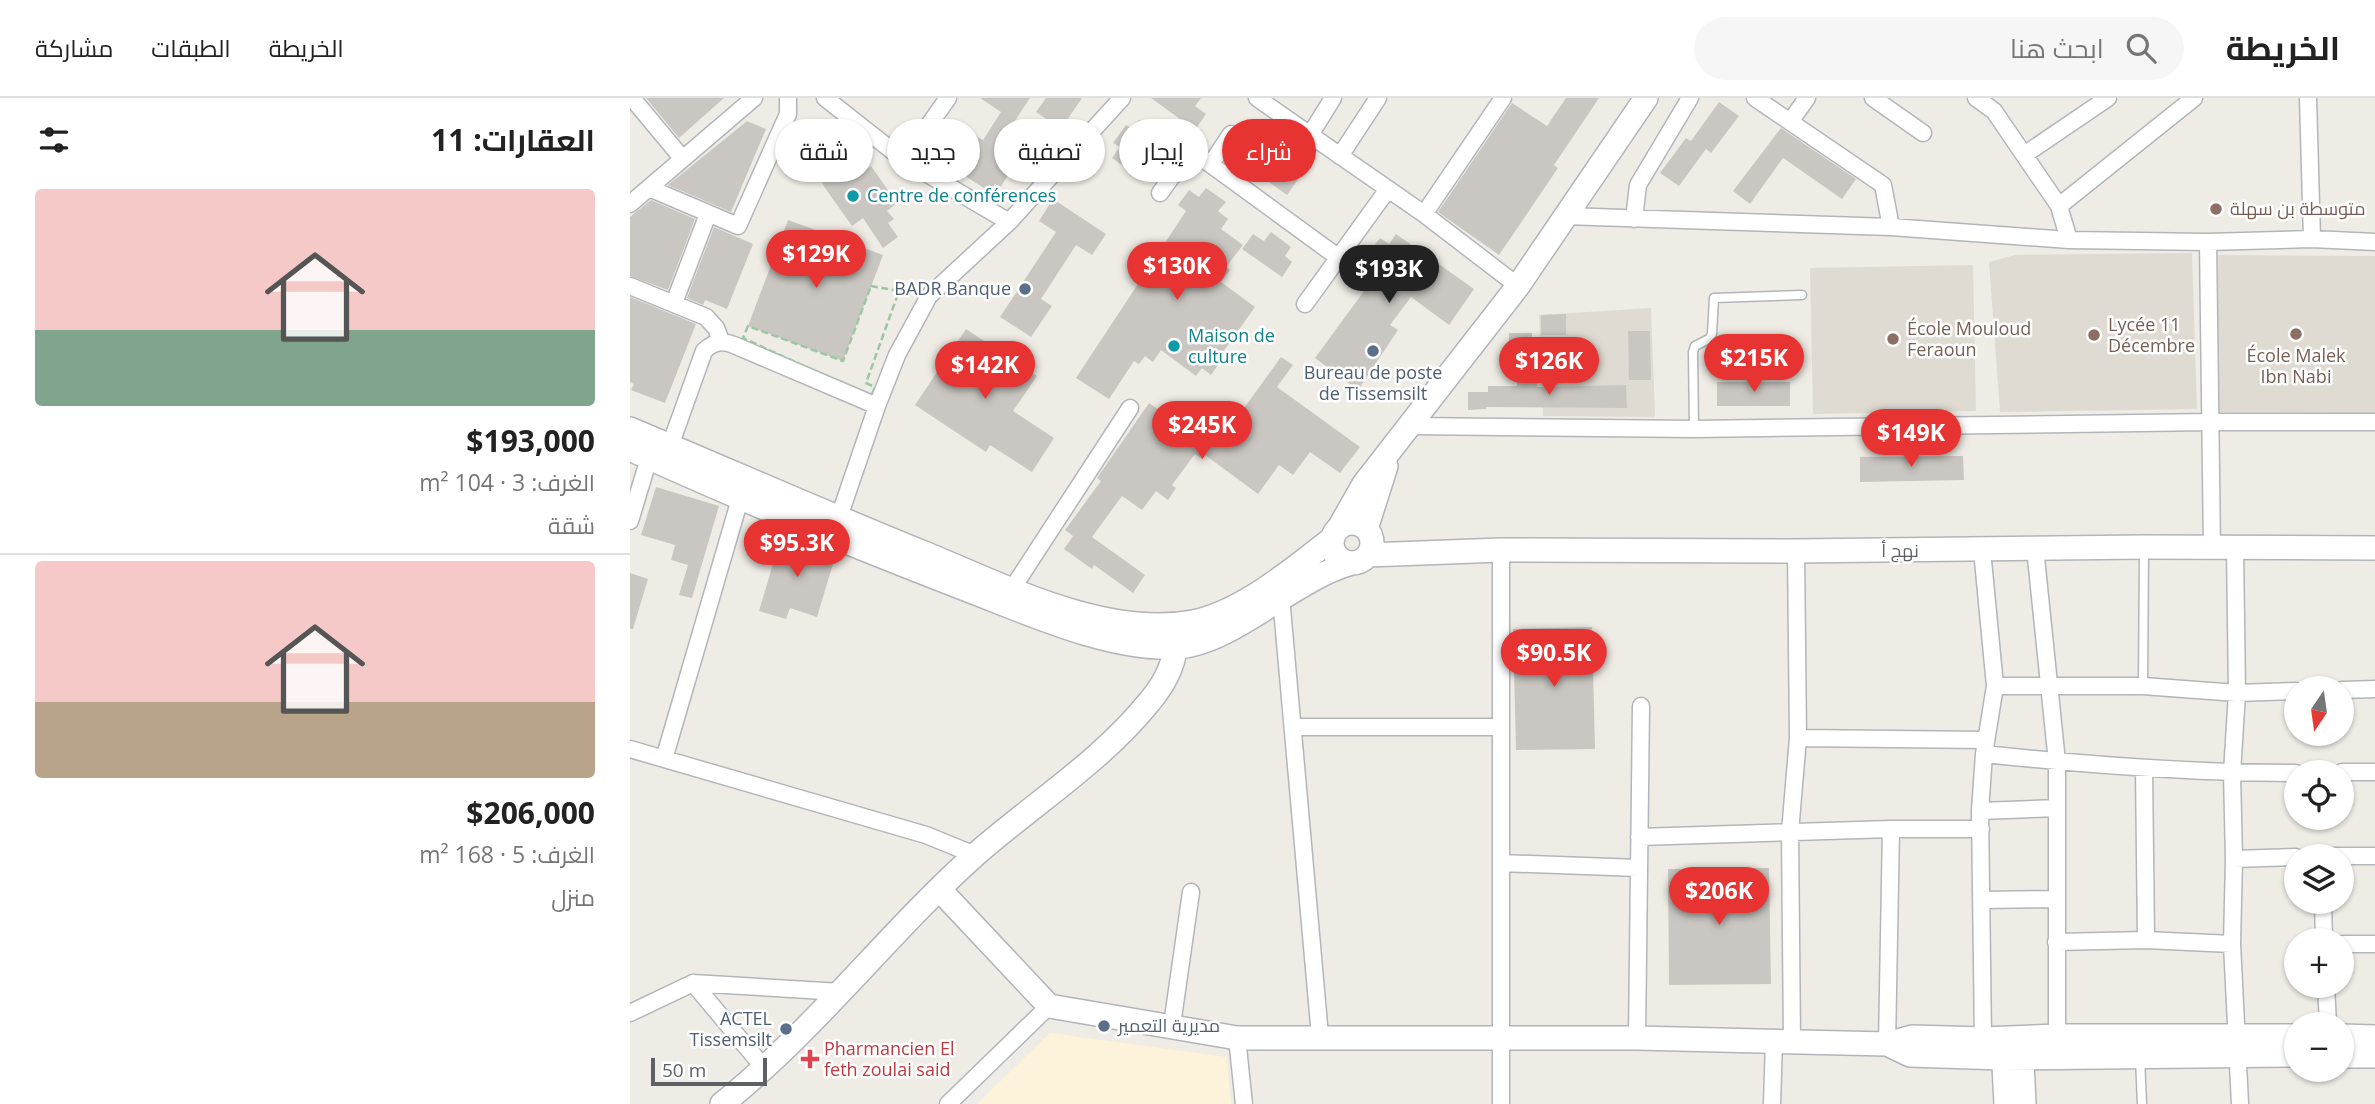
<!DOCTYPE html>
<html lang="ar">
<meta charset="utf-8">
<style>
body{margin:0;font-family:"Open Sans",Cairo,sans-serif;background:#f6f6f6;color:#222;direction:rtl;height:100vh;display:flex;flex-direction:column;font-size:26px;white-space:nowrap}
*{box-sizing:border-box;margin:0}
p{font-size:23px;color:#767676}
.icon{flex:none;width:38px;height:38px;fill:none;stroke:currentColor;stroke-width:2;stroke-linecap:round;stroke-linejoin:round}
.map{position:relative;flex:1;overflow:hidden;direction:ltr}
.drawer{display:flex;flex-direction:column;background:#fff;width:630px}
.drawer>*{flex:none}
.top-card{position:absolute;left:21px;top:21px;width:665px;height:63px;direction:rtl;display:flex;gap:14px}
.needle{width:46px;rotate:193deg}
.fabs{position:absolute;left:1654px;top:578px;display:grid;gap:14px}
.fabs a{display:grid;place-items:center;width:70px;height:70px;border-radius:50%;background:#fff;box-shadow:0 2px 5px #0004;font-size:35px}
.scale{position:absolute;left:21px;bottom:18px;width:116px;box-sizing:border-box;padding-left:7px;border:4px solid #5d6165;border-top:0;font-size:19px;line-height:24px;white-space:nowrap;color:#5d6165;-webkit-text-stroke:5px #fff;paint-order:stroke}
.price{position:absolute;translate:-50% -60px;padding:0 16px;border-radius:24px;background:#e73432;color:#fff;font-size:23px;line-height:46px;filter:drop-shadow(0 2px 4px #0008)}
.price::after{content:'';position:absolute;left:50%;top:42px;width:21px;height:16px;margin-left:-10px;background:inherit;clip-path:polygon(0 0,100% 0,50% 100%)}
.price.current{background:#222;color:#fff}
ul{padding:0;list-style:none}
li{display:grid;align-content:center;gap:14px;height:371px;padding:0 35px}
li+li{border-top:2px solid #e0e0e0}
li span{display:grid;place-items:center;height:217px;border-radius:7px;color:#555}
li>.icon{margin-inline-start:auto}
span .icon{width:126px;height:126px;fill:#fffc;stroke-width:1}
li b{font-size:30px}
h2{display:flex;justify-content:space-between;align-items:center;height:84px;padding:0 35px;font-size:30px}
.pill{padding:0 24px;border-radius:32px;background:#fff;box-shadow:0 2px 5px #0004;font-size:24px;line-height:63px}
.pill.current{background:#e73432;color:#fff}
header{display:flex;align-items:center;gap:42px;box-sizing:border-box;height:98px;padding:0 35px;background:#fff;border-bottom:2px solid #e0e0e0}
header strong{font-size:33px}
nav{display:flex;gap:38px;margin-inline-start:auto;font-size:24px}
.search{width:490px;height:63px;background:#f6f6f6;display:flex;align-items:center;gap:18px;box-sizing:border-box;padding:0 24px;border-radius:38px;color:#767676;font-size:26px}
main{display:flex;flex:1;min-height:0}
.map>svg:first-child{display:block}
.commercial{fill:#fdf3db}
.education{fill:#dfdbd3}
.building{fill:#cac7c2}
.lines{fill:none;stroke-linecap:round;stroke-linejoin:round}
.lane-casing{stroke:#b2b6ba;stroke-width:11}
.street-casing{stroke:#b2b6ba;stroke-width:19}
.secondary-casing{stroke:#b1b5ba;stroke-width:26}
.path{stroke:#9bc7a5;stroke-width:2.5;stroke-dasharray:7 3.5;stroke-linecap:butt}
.lane{stroke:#fff;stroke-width:8}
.street{stroke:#fff;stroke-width:16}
.secondary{stroke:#fff;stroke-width:23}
.culture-dot{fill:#0f9aa8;stroke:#fff;stroke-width:2.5}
.education-dot{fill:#8d6e63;stroke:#fff;stroke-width:2.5}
.service-dot{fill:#5c6f8a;stroke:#fff;stroke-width:2.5}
.health-dot{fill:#e0444e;stroke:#fff;stroke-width:2.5}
.labels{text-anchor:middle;stroke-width:5;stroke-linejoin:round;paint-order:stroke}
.culture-label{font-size:18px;fill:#0d838f;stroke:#fff;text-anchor:start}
.education-label{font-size:18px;fill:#785e54;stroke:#fff;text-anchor:start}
.service-label{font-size:18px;fill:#4e5e75;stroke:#fff;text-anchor:end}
.street-label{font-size:18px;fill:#5d6165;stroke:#fff}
.health-label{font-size:18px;fill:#be3a42;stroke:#fff;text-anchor:start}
</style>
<header>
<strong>الخريطة</strong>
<div class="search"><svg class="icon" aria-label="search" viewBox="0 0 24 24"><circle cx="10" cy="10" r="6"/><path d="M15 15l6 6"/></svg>ابحث هنا</div>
<nav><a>الخريطة</a><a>الطبقات</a><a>مشاركة</a></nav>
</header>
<main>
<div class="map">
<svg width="1745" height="1006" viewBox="0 0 1745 1006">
<rect width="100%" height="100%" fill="#efece5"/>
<path class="commercial" d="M420,935L596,959L601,1006H347Z"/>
<path class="education" d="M1562,155L1567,311L1370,314L1359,164L1385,157Z
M1588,157L1745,158V315L1587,314Z
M1343,167L1346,313L1183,316L1180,170Z
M1021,210L1025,319L913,318L909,217Z"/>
<path class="building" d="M16,0H94L49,40Z
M350,0H400L372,42L387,51L381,60L387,63L370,90L365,86L360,94L332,76L337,68L328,62L344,37L353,42L371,14Z
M416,0H452L431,31L406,14Z
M521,0H571L565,8L576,16L565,32Z
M936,0H969L924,67L928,70L869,157L808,114L882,5L917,28Z
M1089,4L1109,18L1081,55L1076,51L1049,88L1030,75L1056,40L1061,43Z
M509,22L525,34L498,71L482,60L490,49L483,45L496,27L502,31Z
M117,23L136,31L101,114L38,87Z
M1151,30L1226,81L1212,101L1153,60L1120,106L1103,93Z
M630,52L638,58L642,53L666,70L662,75L669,80L657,97L618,69Z
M210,53L230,75L241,68L267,105L257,113L264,121L258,125L268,139L253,150L233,120L222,128L195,90L185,71L193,55Z
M576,90L596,104L588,113L598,121L591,131L613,147L596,169L600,172L591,184L625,209L590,258L593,260L581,277L572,270L566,278L531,252L523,264L515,258L509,266L504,263L479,301L446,280L556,113L548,107L559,92L569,99Z
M423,101L476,136L462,157L446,147L411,201L422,208L401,239L370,219L426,134L409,123Z
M21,102L65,121L38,192L0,178V119Z
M158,122L253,157L213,263L118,228Z
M84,129L123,146L97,211L75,202L73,207L57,200Z
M641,134L661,149L655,158L662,164L652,179L612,151L623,136L634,143Z
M766,136L844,191L819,227L781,199L760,227L768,232L728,292L685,260L737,189L716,174L726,161L731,165L750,140L759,146Z
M0,199L66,226L35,305L1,292L4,286L0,284Z
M936,216V237H911V217Z
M336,231L407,278L383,313L424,340L402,374L360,347L356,354L285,307Z
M998,233H1020L1021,282H999Z
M879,235H902V251H892V254L879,255Z
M651,259L663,267L647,289L730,349L710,375L680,354L663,377L649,367L628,396L575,357L572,361L565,356L542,387L546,390L538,402L526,393L512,412L492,398L462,439L515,477L503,495L464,467L462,471L434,451L443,438L435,432L471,383L467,380L519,305L536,317L544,305L601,346L617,323L609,317Z
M907,282V289L996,287L997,310L856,309V311L838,312V294H858V288H887V283Z
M1087,284H1160V308H1087Z
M1333,358L1334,382L1230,384V359Z
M26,389L89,408L62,500L49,497L58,467L41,462L45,447L11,437Z
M151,439L206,456L187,519L160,510L156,521L129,513Z
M0,475L18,481L3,531H0Z
M962,529L965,651L886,652L883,531Z
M1139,770L1141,886L1039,887L1038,771Z"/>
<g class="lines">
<g class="lane-casing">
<path id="lane" d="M1064,331L1063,254L1065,248L1079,241L1082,236L1084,200L1172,197
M1513,588L1514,451
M1510,960L1512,1006"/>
</g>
<g class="street-casing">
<path id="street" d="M2,0L52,60
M195,0L274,62L379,124
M627,0L794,116L888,188
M1125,0L1253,87L1261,129
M1243,0L1293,35
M1346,0L1364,13L1429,108
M1678,0L1682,141
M1160,24L1177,0
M680,37L703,0
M1394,57L1478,0
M710,58L748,0
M274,62L318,0
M581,66L601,36
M19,90L108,128L158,16V0
M530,95L561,52L709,160
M0,106L124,0
M794,116L873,0
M935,118L1261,129L1439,142L1578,144L1682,141L1745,144
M1004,121L1008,87L1060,0
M1439,142L1429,108L1564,0
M1578,144L1582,451
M0,188L76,219L86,230L91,243
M44,205L78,116
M675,206L758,91
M781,328L1064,331L1580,324H1745
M40,348L74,253C83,244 92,242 104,247L247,308
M0,423L19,360
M206,428L247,308L267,257L299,198L379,124L492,0
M1405,450L1427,664V938
M1605,450L1607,595L1602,675L1604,761L1602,846L1610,1006
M871,452V1006
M1352,452L1365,588L1354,656L1350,713L1353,941
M382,491L500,310
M651,499L690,938
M1365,588H1513L1607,595L1666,593
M1712,592L1745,591
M663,629H871
M1168,640L1356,642
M0,651L296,737L345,757
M1354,656C1458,667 1561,675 1666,675
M34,661L110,401
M1514,671L1516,842
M1712,674H1745
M1350,713L1427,710
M1009,739L1261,731H1351
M1688,758H1745
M1604,761L1666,759
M871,765L1009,770
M1351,802L1427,801
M1693,803L1694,842
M1426,844L1516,842L1602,846
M1712,846H1745
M63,885L211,894
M1696,887L1698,926
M0,915L63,885L135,971
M542,927L561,794
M607,940L614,1006
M1007,940L1011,608
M1162,944L1160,734L1168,640L1166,453
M1257,946L1261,731
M318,1006L419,908
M1142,1006L1144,943"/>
</g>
<g class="secondary-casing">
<path id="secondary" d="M0,331C98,372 195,415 294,455C375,488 474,540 563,524C613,514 664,470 703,440
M0,351C111,402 224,448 338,492C398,515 481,553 546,549C603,546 663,481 722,465
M702 445a20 20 0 1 1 40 0a20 20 0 1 1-40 0Z
M709,430L734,386L888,188L1016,0
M736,431L756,368
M738,457L871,452L1166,453L1514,449L1745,450
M310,792L419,908L607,940H1007L1257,946
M1666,938H1427L1353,941L1282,939L1257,946L1280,957L1373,960L1666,957
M1712,938L1745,939
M1391,943L1394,1006
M1373,947L1376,1006
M1712,958H1745
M92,1006C185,932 257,836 345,757C403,706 471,664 520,603C536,584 547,562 546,536"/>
</g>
<path class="path" d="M241,188L269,193L236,285L245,289L241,299L113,240L118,228L213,263Z"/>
<use href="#lane" class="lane"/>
<use href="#street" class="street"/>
<use href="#secondary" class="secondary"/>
</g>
<g class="culture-dot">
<circle cx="223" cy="98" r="7"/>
<circle cx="544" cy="248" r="7"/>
</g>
<g class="education-dot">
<circle cx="1586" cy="111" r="7"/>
<circle cx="1666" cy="236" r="7"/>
<circle cx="1464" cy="237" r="7"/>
<circle cx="1263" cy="241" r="7"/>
</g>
<g class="service-dot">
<circle cx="395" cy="191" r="7"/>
<circle cx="743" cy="253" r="7"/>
<circle cx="474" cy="928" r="7"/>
<circle cx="156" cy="931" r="7"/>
</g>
<path class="health-dot" d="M176.5 950.5h7v7h7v7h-7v7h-7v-7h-7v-7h7z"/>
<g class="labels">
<g class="culture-label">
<text x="237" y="104">Centre de conférences</text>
<text x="558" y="244">Maison de<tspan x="558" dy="21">culture</tspan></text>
</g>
<g class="education-label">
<text x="1600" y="117">متوسطة بن سهلة</text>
<text x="1478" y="233">Lycée 11<tspan x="1478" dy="21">Décembre</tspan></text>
<text x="1277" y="237">École Mouloud<tspan x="1277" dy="21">Feraoun</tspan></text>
<text x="1666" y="264" text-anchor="middle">École Malek<tspan x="1666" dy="21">Ibn Nabi</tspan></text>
</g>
<g class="service-label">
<text x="381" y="197">BADR Banque</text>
<text x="743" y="281" text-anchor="middle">Bureau de poste<tspan x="743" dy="21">de Tissemsilt</tspan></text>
<text x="142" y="927">ACTEL<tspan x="142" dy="21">Tissemsilt</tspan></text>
<text x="488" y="934" text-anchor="start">مديرية التعمير</text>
</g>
<g class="street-label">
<text x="1270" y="459">نهج أ</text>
</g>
<g class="health-label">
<text x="194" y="957">Pharmancien El<tspan x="194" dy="21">feth zoulai said</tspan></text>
</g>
</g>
</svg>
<div class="fabs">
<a><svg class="needle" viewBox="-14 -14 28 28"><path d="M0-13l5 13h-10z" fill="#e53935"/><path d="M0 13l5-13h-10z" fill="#767676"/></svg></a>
<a><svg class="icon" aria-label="locate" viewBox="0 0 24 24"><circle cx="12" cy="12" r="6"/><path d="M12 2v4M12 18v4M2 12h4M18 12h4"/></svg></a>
<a><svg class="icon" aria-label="layers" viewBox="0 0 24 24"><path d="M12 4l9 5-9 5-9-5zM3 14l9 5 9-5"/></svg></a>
<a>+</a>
<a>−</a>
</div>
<div class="scale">50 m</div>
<b class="price" style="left:186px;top:192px">$129K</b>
<b class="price" style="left:547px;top:204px">$130K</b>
<b class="price current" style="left:759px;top:207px">$193K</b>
<b class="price" style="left:1124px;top:296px">$215K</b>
<b class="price" style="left:919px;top:299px">$126K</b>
<b class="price" style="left:355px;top:303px">$142K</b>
<b class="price" style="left:572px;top:363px">$245K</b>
<b class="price" style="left:1281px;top:371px">$149K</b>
<b class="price" style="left:167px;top:481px">$95.3K</b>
<b class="price" style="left:924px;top:591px">$90.5K</b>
<b class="price" style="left:1089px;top:829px">$206K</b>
<div class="top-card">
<a class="pill current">شراء</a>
<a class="pill">إيجار</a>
<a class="pill">تصفية</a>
<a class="pill">جديد</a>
<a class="pill">شقة</a>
</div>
</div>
<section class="drawer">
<h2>العقارات: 11<svg class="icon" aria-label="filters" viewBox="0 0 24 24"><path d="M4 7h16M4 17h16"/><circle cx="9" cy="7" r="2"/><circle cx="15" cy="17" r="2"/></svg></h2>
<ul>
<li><span style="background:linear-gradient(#f6c9c9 65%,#7fa58c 0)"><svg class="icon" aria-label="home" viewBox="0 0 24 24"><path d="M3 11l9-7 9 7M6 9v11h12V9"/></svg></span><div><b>$193,000</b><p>الغرف: 3 · 104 m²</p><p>شقة</p></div></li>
<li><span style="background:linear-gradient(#f6c9c9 65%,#b9a48a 0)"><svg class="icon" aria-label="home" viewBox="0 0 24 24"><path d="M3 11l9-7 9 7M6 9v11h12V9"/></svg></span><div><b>$206,000</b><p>الغرف: 5 · 168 m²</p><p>منزل</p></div></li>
</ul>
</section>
</main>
